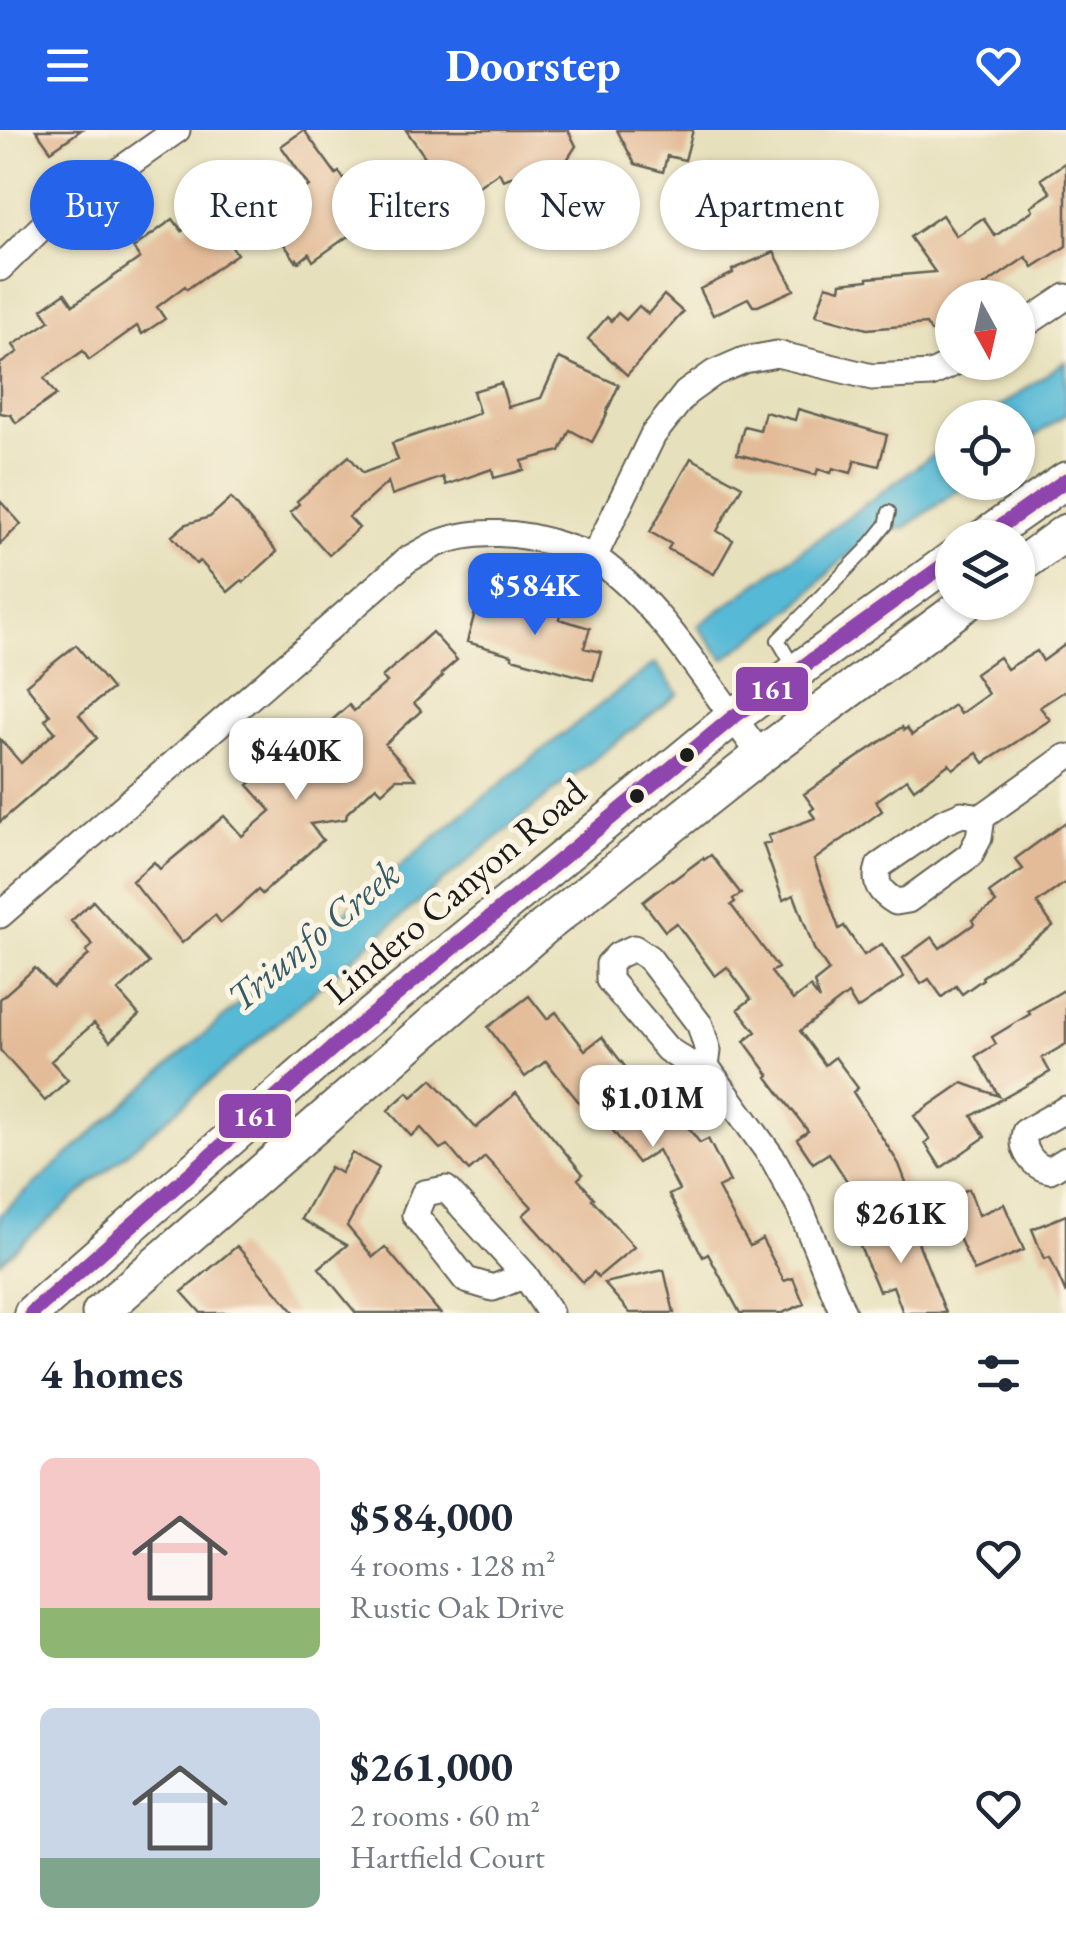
<!DOCTYPE html>
<meta charset="utf-8">
<style>
body{margin:0;font-family:"EB Garamond",serif;background:#f6f6f7;color:#1f2937;height:100vh;display:flex;flex-direction:column;font-size:38px;white-space:nowrap}
*{box-sizing:border-box;margin:0}
p{font-size:32px;color:#747a83}
.icon{flex:none;width:55px;height:55px;fill:none;stroke:currentColor;stroke-width:2;stroke-linecap:round;stroke-linejoin:round}
.map{position:relative;height:1183px;overflow:hidden}
.drawer{display:flex;flex-direction:column;background:#fff;flex:1}
.drawer>*{flex:none}
.hud{position:absolute;left:30px;top:30px;width:1008px;height:90px;display:flex;gap:20px}
.needle{width:65px;rotate:172deg}
.buttons{position:absolute;left:935px;top:150px;display:grid;gap:20px}
.buttons a{display:grid;place-items:center;width:100px;height:100px;border-radius:50%;background:#fff;box-shadow:0 2px 8px #0004;font-size:50px}
.price{position:absolute;translate:-50% -85px;padding:0 22px;border-radius:20px;background:#fff;color:#222;font-size:32px;line-height:65px;filter:drop-shadow(0 2px 5px #0008)}
.price::after{content:'';position:absolute;left:50%;top:60px;width:30px;height:22px;margin-left:-15px;background:inherit;clip-path:polygon(0 0,100% 0,50% 100%)}
.price.current{background:#2563eb;color:#fff}
ul{padding:0;list-style:none}
li{display:flex;align-items:center;gap:30px;height:250px;padding:0 40px}
li span{display:grid;place-items:center;flex:none;width:280px;height:200px;border-radius:15px;color:#555}
li>.icon{margin-inline-start:auto}
span .icon{width:120px;height:120px;fill:#fffc;stroke-width:1}
li b{font-size:42px}
h2{display:flex;justify-content:space-between;align-items:center;height:120px;padding:0 40px;font-size:42px}
.tag{padding:0 35px;border-radius:45px;background:#fff;box-shadow:0 2px 8px #0004;font-size:35px;line-height:90px}
.tag.current{background:#2563eb;color:#fff}
header{display:flex;justify-content:space-between;align-items:center;height:130px;padding:0 40px;background:#2563eb;color:#fff;font-size:45px;font-weight:700}
.map>svg:first-child{display:block}
.water{fill:#57b9d6;stroke:#3a6a79;stroke-width:2.5}
.building{fill:#e3bb98}
.lines{fill:none;stroke-linecap:round;stroke-linejoin:round}
.lane-casing{stroke:#636154;stroke-width:16}
.street-casing{stroke:#636154;stroke-width:29}
.secondary-casing{stroke:#636154;stroke-width:39}
.lane{stroke:#fff;stroke-width:12}
.street{stroke:#fff;stroke-width:25}
.secondary{stroke:#fff;stroke-width:35}
.bus-1-casing{stroke:#fcf5e5;stroke-width:22}
.bus-1{stroke:#8e44ad;stroke-width:15}
.bus-dot{fill:#1c1c1c;stroke:#fcf5e5;stroke-width:4}
.labels{text-anchor:middle;stroke-width:10;stroke-linejoin:round;paint-order:stroke}
.street-label{font-size:38px;fill:#1c1c1c;stroke:#fcf5e5}
.water-label{font-size:40px;font-style:italic;fill:#345b66;stroke:#fcf5e5}
.line-badge{stroke:#fcf5e5;stroke-width:4}
.badge-label{font-size:28px;text-anchor:middle;font-weight:bold;fill:#fff}
</style>
<header><svg class="icon" aria-label="menu" viewBox="0 0 24 24"><path d="M4 6h16M4 12h16M4 18h16"/></svg>Doorstep<svg class="icon" aria-label="heart" viewBox="0 0 24 24"><path d="M12 20l-8-8c-3-5 5-10 8-4 3-6 11-1 8 4z"/></svg></header>
<div class="map">
<svg width="1066" height="1183" viewBox="0 0 1066 1183">
<rect width="100%" height="100%" fill="#fcf5e5"/>
<filter id="ink" filterUnits="userSpaceOnUse"><feTurbulence type="fractalNoise" baseFrequency=".01" numOctaves="2"/><feDisplacementMap in="SourceGraphic" scale="20" xChannelSelector="R" yChannelSelector="G"/><feConvolveMatrix kernelMatrix="1 2 1 2 8 2 1 2 1" color-interpolation-filters="sRGB"/></filter>
<filter id="wash" filterUnits="userSpaceOnUse"><feTurbulence type="fractalNoise" baseFrequency=".0048" numOctaves="4" result="noise"/><feDisplacementMap in="SourceGraphic" scale="40" xChannelSelector="R" yChannelSelector="G"/><feGaussianBlur stdDeviation="2.25" result="paint"/><feColorMatrix in="noise" values="0 0 0 0 0 0 0 0 0 0 0 0 0 0 0 0 0 1.4 0 .05"/><feComposite in="paint" operator="in"/></filter>
<g filter="url(#wash)">
<rect width="100%" height="100%" fill="#e7e0bc"/>
<path class="water" d="M1066,231V284L1018,318V288L985,287Z
M952,311V352L969,353L904,398C858,402 825,450 793,478C772,497 747,512 724,529L698,496Z
M655,533L678,564L560,656L430,762L0,1132V1085C213,895 427,705 655,533Z"/>
<g id="blocks">
<path class="building" d="M36,0H81L51,21Z
M304,0L336,44L339,42L372,89L360,97L359,102L352,107L348,106L313,131L309,124L299,132L297,129L296,131L273,99L285,91L279,82L289,75L286,72L309,56L281,16Z
M406,0H568L576,16L567,30L543,41L541,36L503,50L499,42L461,68L464,72L411,109L381,66L413,44L409,38L425,27Z
M617,0H693L685,30L667,26L663,42L635,34Z
M1066,32V116L1033,137L1026,127L966,168H952V187L931,202L926,194L867,199L816,185L826,155L840,159L841,153L868,150V148L935,142L910,107L942,85L956,106L983,88L995,106L1033,80L1031,76L1051,63L1041,49Z
M201,88L214,107L222,102L237,124L187,159L185,156L157,177L165,189L142,204L137,196L89,230L83,221L44,248L56,265L16,293L11,285L0,283V234L18,222L13,215L50,191L42,179L65,163L73,175L140,128L133,118L173,89L182,101Z
M774,122L794,160L758,176H753L748,168L713,185L700,159L733,143L732,140Z
M664,165L683,182L627,245L588,209L607,187L611,191L618,183L626,190L639,176L648,184Z
M559,228L619,255L606,283L607,284L592,312L570,300L560,321L522,331L524,340L494,348L492,339L446,355L443,347L392,365L388,352L349,387L359,398L329,425L290,382L299,374L297,371L349,326L363,343L398,330L392,313L477,284L479,282L473,261L501,253L508,277L541,268Z
M798,279L887,305L879,336L855,330L851,343L833,338L831,343L818,339L816,345L737,324L744,296L760,300L765,282L795,290Z
M691,328L742,356L717,401L733,410L714,444L668,419L671,414L650,402Z
M231,368L277,422L244,452L242,450L228,462L200,431L196,434L172,406L186,394L210,387Z
M0,371L21,394L0,414Z
M478,471L523,484L527,472L561,481L559,489L590,498L584,518L601,522L593,550L512,528V525L467,512Z
M432,502L457,530L441,544L443,546L414,573L421,581L385,614L416,649H396L382,662L376,656L347,683L346,689L310,694L323,710L262,764L258,760L221,793L215,785L182,813L132,751L154,732L160,739L224,686L242,706L271,681L248,655L266,639L274,648L317,609L314,606L349,575L354,581L387,552L382,547Z
M1066,514V560L1040,577L1050,590L984,633L977,623L953,639L949,634L914,659L907,649L876,671L882,681L814,730L839,799L844,796L864,825L882,814L904,847L857,879L848,864L800,901L825,935L835,927L858,958L853,962L899,1034L909,1060L853,1099L840,1067L854,1062L829,1023L813,1033L797,1009L808,1001L767,947L769,945L744,911L756,902L738,879L751,869L727,837L715,846L676,793L665,801L643,772L671,750L672,751L703,728L704,730L711,725L741,764L733,769L735,772L731,775L778,838L771,842L793,870L810,857L820,870L814,853L829,841L814,819L794,765L783,770L763,714L771,712L768,706L815,688L810,681L814,678L804,664L902,597L904,600L907,598L912,605L954,575L960,584L988,564L975,544L999,527L1007,539L1037,521L1043,531Z
M76,515L112,559L79,585L97,608L0,692V609L21,633L55,602L45,590L50,585L26,555Z
M1066,692V752L1037,773L1053,796L982,847L983,849L962,864L956,856L942,867L929,849L921,854L903,828L932,807L940,818L974,794L972,790L996,773L989,763L1023,739L1015,729Z
M93,771L149,833L118,861L139,885L110,911L94,893L51,931L68,950L45,971L0,920V869L35,838L53,857L89,825L86,821L93,815L71,791Z
M1066,859V914L1042,928L1050,942L972,986L985,1007L941,1038L925,1013L930,1009L914,986L962,953L999,966L976,926L996,914L992,907L1030,884L1028,881Z
M529,866L547,889L556,882L585,920L602,907L661,983L671,975L700,1013L708,1009L730,1052L718,1058L735,1090L750,1116L762,1109L784,1151L793,1148L804,1174L782,1183H740L708,1124L703,1127L669,1065L679,1060L658,1020L638,1033L593,975L586,981L546,931L525,947L488,897Z
M432,949L476,998L516,963L583,1044L578,1049L594,1068L592,1069L634,1117L598,1147L594,1142L583,1152L523,1085L532,1077L485,1027L469,1041L447,1015L440,1019L421,998L411,1006L388,980L408,962L412,967Z
M352,1023L379,1038L347,1096L373,1127L385,1117L440,1183H356L319,1138L347,1115L301,1089L330,1037L341,1043Z
M969,1059L979,1085L1004,1074L1024,1120L974,1141L942,1070Z
M908,1084L914,1102L946,1183H903L893,1156L879,1161L855,1105Z
M1066,1085V1164L1050,1127L1044,1129L1032,1099Z
M237,1116L295,1183H201L182,1162Z
M664,1140L674,1183H630L604,1153Z"/>
</g>
</g>
<g filter="url(#ink)">
<use href="#blocks" fill-opacity="0" stroke="#636154" stroke-width="2.5"/>
<g class="lines">
<g class="lane-casing">
<path id="lane" d="M796,541L778,510L865,421L886,395L889,382"/>
</g>
<g class="street-casing">
<path id="street" d="M0,138L49,90L177,0
M1018,199L1066,167
M594,427L653,305L686,263L714,243L744,230L777,224L872,247L931,244L956,232
M982,687L979,708L970,725L908,770L896,772C881,763 873,754 879,736L943,692L962,684L982,687L1066,627
M0,785L407,430C416,425 425,420 434,415C474,397 523,402 563,416C574,420 588,423 598,430C665,478 711,561 761,625
M706,936L688,933L667,919L609,850V834L618,825L634,818L649,828L700,895L708,921L706,936L774,1030L800,1078L843,1183
M1066,979L1025,1002C1020,1020 1033,1037 1050,1040L1066,1030
M525,1145L493,1158L466,1150L415,1085L424,1063L446,1059L525,1145L550,1183"/>
</g>
<g class="secondary-casing">
<path id="secondary" d="M983,408L1066,350
M1018,437L1066,402
M32,1183L344,908L732,588L952,429
M100,1183L544,797L761,625L968,472"/>
</g>
<use href="#lane" class="lane"/>
<use href="#street" class="street"/>
<use href="#secondary" class="secondary"/>
<g class="bus-1-casing">
<path id="bus-1" d="M984,408L1066,350
M32,1183L344,908L732,588L952,429"/>
</g>
<use href="#bus-1" class="bus-1"/>
</g>
</g>
<g class="bus-dot">
<circle cx="687" cy="625" r="9"/>
<circle cx="637" cy="666" r="9"/>
</g>
<g class="labels">
<g class="street-label">
<text transform="translate(455 761) rotate(-40)" y="13">Lindero Canyon Road</text>
</g>
<g class="water-label">
<text transform="translate(313 805) rotate(-40)" y="14">Triunfo Creek</text>
</g>
</g>
<g class="line-badge">
<rect x="734" y="535" width="76" height="48" rx="10" fill="#8e44ad"/>
<rect x="217" y="962" width="76" height="48" rx="10" fill="#8e44ad"/>
</g>
<g class="badge-label">
<text x="772" y="569">161</text>
<text x="255" y="996">161</text>
</g>
</svg>
<div class="buttons">
<a><svg class="needle" viewBox="-14 -14 28 28"><path d="M0-13l5 13h-10z" fill="#e53935"/><path d="M0 13l5-13h-10z" fill="#747a83"/></svg></a>
<a><svg class="icon" aria-label="locate" viewBox="0 0 24 24"><circle cx="12" cy="12" r="6"/><path d="M12 2v4M12 18v4M2 12h4M18 12h4"/></svg></a>
<a><svg class="icon" aria-label="layers" viewBox="0 0 24 24"><path d="M12 4l9 5-9 5-9-5zM3 14l9 5 9-5"/></svg></a>
</div>
<b class="price current" style="left:535px;top:508px">$584K</b>
<b class="price" style="left:296px;top:673px">$440K</b>
<b class="price" style="left:653px;top:1020px">$1.01M</b>
<b class="price" style="left:901px;top:1136px">$261K</b>
<div class="hud">
<a class="tag current">Buy</a>
<a class="tag">Rent</a>
<a class="tag">Filters</a>
<a class="tag">New</a>
<a class="tag">Apartment</a>
</div>
</div>
<section class="drawer">
<h2>4 homes<svg class="icon" aria-label="filters" viewBox="0 0 24 24"><path d="M4 7h16M4 17h16"/><circle cx="9" cy="7" r="2"/><circle cx="15" cy="17" r="2"/></svg></h2>
<ul>
<li><span style="background:linear-gradient(#f6c9c9 75%,#8fb573 0)"><svg class="icon" aria-label="home" viewBox="0 0 24 24"><path d="M3 11l9-7 9 7M6 9v11h12V9"/></svg></span><div><b>$584,000</b><p>4 rooms · 128 m²</p><p>Rustic Oak Drive</p></div><svg class="icon" aria-label="heart" viewBox="0 0 24 24"><path d="M12 20l-8-8c-3-5 5-10 8-4 3-6 11-1 8 4z"/></svg></li>
<li><span style="background:linear-gradient(#c9d6e8 75%,#7fa58c 0)"><svg class="icon" aria-label="home" viewBox="0 0 24 24"><path d="M3 11l9-7 9 7M6 9v11h12V9"/></svg></span><div><b>$261,000</b><p>2 rooms · 60 m²</p><p>Hartfield Court</p></div><svg class="icon" aria-label="heart" viewBox="0 0 24 24"><path d="M12 20l-8-8c-3-5 5-10 8-4 3-6 11-1 8 4z"/></svg></li>
</ul>
</section>
